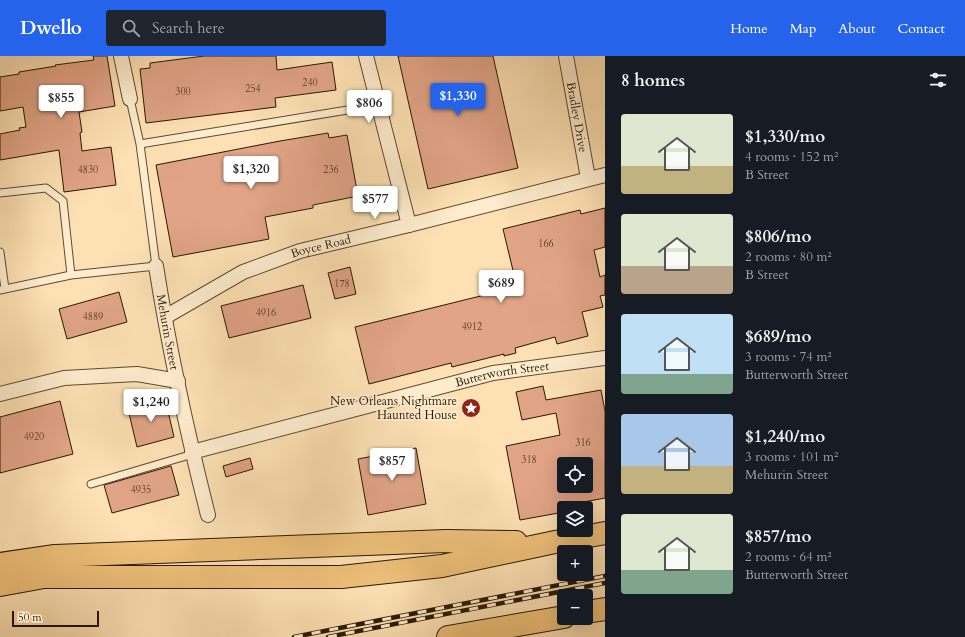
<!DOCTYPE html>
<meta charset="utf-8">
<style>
body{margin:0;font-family:Cardo,serif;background:#20242c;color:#f1f3f6;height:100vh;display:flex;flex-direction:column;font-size:15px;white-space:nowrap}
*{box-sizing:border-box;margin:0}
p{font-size:13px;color:#9ea1a6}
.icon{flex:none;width:22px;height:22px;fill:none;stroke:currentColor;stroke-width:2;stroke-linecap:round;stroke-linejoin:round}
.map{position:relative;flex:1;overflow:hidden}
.details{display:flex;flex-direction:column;background:#171b24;width:360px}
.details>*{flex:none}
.controls{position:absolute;left:557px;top:401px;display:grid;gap:8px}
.controls a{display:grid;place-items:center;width:36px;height:36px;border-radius:4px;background:#171b24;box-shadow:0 4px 16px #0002;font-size:20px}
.scale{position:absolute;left:12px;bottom:10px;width:87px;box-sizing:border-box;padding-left:4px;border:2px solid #2a1801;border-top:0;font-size:11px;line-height:14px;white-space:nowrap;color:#2a1801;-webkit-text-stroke:3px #feecce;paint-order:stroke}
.price{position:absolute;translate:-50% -34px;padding:0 9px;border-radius:4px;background:#fff;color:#222;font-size:13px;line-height:26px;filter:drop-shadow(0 1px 2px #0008)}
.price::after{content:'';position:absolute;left:50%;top:24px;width:12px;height:9px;margin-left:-6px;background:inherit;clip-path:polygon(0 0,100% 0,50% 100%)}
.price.current{background:#2563eb;color:#fff}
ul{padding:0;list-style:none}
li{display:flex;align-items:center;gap:12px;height:100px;padding:0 16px}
li span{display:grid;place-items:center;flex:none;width:112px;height:80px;border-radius:4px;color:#555}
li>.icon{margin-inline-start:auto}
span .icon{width:48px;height:48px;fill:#fffc;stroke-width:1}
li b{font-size:17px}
h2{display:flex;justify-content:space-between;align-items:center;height:48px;padding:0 16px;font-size:17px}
header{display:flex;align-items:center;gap:24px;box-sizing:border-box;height:56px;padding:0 20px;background:#2563eb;color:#fff}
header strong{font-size:19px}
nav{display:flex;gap:22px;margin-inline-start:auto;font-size:14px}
.search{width:280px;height:36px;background:#20242c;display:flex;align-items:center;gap:10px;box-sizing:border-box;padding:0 14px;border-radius:4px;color:#9ea1a6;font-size:15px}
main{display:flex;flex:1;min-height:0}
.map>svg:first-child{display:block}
.building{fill:#e1a487;stroke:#2a1801;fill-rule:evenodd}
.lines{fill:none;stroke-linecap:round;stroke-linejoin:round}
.service-casing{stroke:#5f4a2e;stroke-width:9}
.minor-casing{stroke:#5f4a2e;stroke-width:16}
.trunk-casing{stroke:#2a1801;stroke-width:24}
.service{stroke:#feecce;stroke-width:7}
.minor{stroke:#feecce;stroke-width:14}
.trunk{stroke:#eec07a;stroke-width:22}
.rail-casing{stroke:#2a1801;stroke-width:4.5}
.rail{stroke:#feecce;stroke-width:3;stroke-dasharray:9;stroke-linecap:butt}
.labels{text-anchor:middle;stroke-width:3.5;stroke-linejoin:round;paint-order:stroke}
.number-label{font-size:10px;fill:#583b22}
.street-label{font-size:12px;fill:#2a1801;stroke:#feecce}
.poi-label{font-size:12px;fill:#2a1801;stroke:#feecce;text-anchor:end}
</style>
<header>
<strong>Dwello</strong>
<div class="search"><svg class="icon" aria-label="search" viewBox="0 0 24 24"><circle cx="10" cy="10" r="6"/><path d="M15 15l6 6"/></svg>Search here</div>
<nav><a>Home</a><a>Map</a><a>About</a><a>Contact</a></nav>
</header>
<main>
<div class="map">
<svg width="605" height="581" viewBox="0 0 605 581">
<rect width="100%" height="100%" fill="#fde1b4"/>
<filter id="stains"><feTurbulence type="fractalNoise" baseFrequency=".005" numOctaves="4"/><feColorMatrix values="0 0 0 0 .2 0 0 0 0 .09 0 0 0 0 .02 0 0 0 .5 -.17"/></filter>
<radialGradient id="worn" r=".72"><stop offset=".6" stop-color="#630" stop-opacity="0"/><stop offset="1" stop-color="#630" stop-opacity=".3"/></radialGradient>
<path class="building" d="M93,0H107L115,50L79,56L82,76L80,77L82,95L111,91L116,129L64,136L59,94L0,104V78L20,74L19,72L26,71L23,51L0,55V21L19,18V16L56,10L55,9L94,4Z
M204,0H276L277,14L332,6L336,34L275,42L276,51L146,67L140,13L150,12V7Z
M398,0H493L518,112L428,133Z
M328,77L329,82L347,79L358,140L313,149V152L265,161L269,183L173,201L156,109L280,85Z
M605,152V191L594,194L600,221L605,219V239L600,240L603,251L582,256L588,280L557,288L555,281L515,292L516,297L504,300V298L452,311L451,307L369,328L355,271L517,231L503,173L580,154L581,158Z
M350,211L356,238L335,243L328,217Z
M303,229L311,262L229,282L221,250Z
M119,236L127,266L67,283L59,253Z
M543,330L546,344L601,334L605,355V442L568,449V452H564V456L520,464L506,390L560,379L556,357L522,364L516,336ZM559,408H586V430H564Z
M60,345L73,398L0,417V361Z
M159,345L167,351L174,381L137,391L128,353Z
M416,392L426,448L368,459L358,403Z
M250,402L253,413L226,421L223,410Z
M171,410L179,439L112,457L104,429Z"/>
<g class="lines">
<g class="service-casing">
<path id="service" d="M130,43L140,88L378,49
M0,137L46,132L63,145L71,219L0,234
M0,196L5,233
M71,219L156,210L140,88
M91,428L193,398"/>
</g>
<g class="minor-casing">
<g id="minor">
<path d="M121,0L130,43"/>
<path d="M366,0L409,169"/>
<path id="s1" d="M566,0L588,122"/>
<path id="s2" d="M156,210C169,293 187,376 208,459"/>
<path id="s3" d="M165,261L243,216L300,195L409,169L605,119"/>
<path d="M0,338L64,322L137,318L178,325"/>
<path id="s4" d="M192,396L493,317L605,302"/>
</g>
</g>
<g class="trunk-casing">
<path id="trunk" d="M0,508L55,500L446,485L516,486
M0,529L44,521H341L442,510L555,486L605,477
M586,556L605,553
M448,581L564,561"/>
</g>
<use href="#service" class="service"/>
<use href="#minor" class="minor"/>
<use href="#trunk" class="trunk"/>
<g class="rail-casing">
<path id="rail" d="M294,581L605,520
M328,581L605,527"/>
</g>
<use href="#rail" class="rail"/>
</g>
<defs>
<g id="sight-disc" transform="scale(1)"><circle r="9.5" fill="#8f2418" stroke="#feecce"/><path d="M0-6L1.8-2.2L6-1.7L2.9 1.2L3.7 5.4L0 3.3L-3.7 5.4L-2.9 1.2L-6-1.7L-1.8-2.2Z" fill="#fff"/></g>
</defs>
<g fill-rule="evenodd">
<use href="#sight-disc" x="471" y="352"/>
</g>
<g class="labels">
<g class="number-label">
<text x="310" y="30">240</text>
<text x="253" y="36">254</text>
<text x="183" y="39">300</text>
<text x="88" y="117">4830</text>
<text x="331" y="117">236</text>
<text x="546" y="191">166</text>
<text x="342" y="231">178</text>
<text x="266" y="260">4916</text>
<text x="93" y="264">4889</text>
<text x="472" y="274">4912</text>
<text x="34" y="384">4920</text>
<text x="583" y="390">316</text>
<text x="529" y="407">318</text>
<text x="141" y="437">4935</text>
</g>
<g class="street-label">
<text dy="4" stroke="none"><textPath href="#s1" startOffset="62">Bradley Drive</textPath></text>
<text dy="4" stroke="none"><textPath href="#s3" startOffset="172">Boyce Road</textPath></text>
<text dy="4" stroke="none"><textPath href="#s2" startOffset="67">Mehurin Street</textPath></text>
<text dy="4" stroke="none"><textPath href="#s4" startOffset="320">Butterworth Street</textPath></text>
</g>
<g class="poi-label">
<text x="457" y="349">New Orleans Nightmare<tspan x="457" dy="14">Haunted House</tspan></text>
</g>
</g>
<rect width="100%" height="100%" filter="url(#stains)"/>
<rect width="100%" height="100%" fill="url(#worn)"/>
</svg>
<div class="controls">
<a><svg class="icon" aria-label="locate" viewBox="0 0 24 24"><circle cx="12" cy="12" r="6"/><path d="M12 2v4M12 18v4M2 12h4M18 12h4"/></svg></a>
<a><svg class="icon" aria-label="layers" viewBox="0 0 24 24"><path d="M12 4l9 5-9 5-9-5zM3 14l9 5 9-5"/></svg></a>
<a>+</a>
<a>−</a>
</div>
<div class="scale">50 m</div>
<b class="price current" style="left:458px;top:61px">$1,330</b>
<b class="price" style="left:61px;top:63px">$855</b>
<b class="price" style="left:369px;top:68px">$806</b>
<b class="price" style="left:251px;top:134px">$1,320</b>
<b class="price" style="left:375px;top:164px">$577</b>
<b class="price" style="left:501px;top:248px">$689</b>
<b class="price" style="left:151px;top:367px">$1,240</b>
<b class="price" style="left:392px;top:426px">$857</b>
</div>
<section class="details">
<h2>8 homes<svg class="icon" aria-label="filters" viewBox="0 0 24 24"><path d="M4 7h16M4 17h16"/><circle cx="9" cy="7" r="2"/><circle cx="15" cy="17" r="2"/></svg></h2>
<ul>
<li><span style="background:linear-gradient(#dfe7d0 65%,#c2b280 0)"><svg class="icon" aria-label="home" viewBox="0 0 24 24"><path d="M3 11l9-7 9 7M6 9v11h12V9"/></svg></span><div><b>$1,330/mo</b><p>4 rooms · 152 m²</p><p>B Street</p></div></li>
<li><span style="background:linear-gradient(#dfe7d0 65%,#b9a48a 0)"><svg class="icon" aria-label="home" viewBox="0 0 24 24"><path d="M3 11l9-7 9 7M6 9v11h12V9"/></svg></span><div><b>$806/mo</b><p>2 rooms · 80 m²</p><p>B Street</p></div></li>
<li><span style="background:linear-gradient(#bfe0f5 75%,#7fa58c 0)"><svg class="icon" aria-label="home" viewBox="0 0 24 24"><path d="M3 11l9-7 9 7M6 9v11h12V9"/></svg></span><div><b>$689/mo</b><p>3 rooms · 74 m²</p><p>Butterworth Street</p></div></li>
<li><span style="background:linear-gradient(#a9c7e8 65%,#c2b280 0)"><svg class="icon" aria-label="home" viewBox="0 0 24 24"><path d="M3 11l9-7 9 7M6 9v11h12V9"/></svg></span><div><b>$1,240/mo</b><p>3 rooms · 101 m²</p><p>Mehurin Street</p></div></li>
<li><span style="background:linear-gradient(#dfe7d0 70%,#7fa58c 0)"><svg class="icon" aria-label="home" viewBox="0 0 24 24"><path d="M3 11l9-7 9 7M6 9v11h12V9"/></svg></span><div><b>$857/mo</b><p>2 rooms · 64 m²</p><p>Butterworth Street</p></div></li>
</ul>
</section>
</main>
